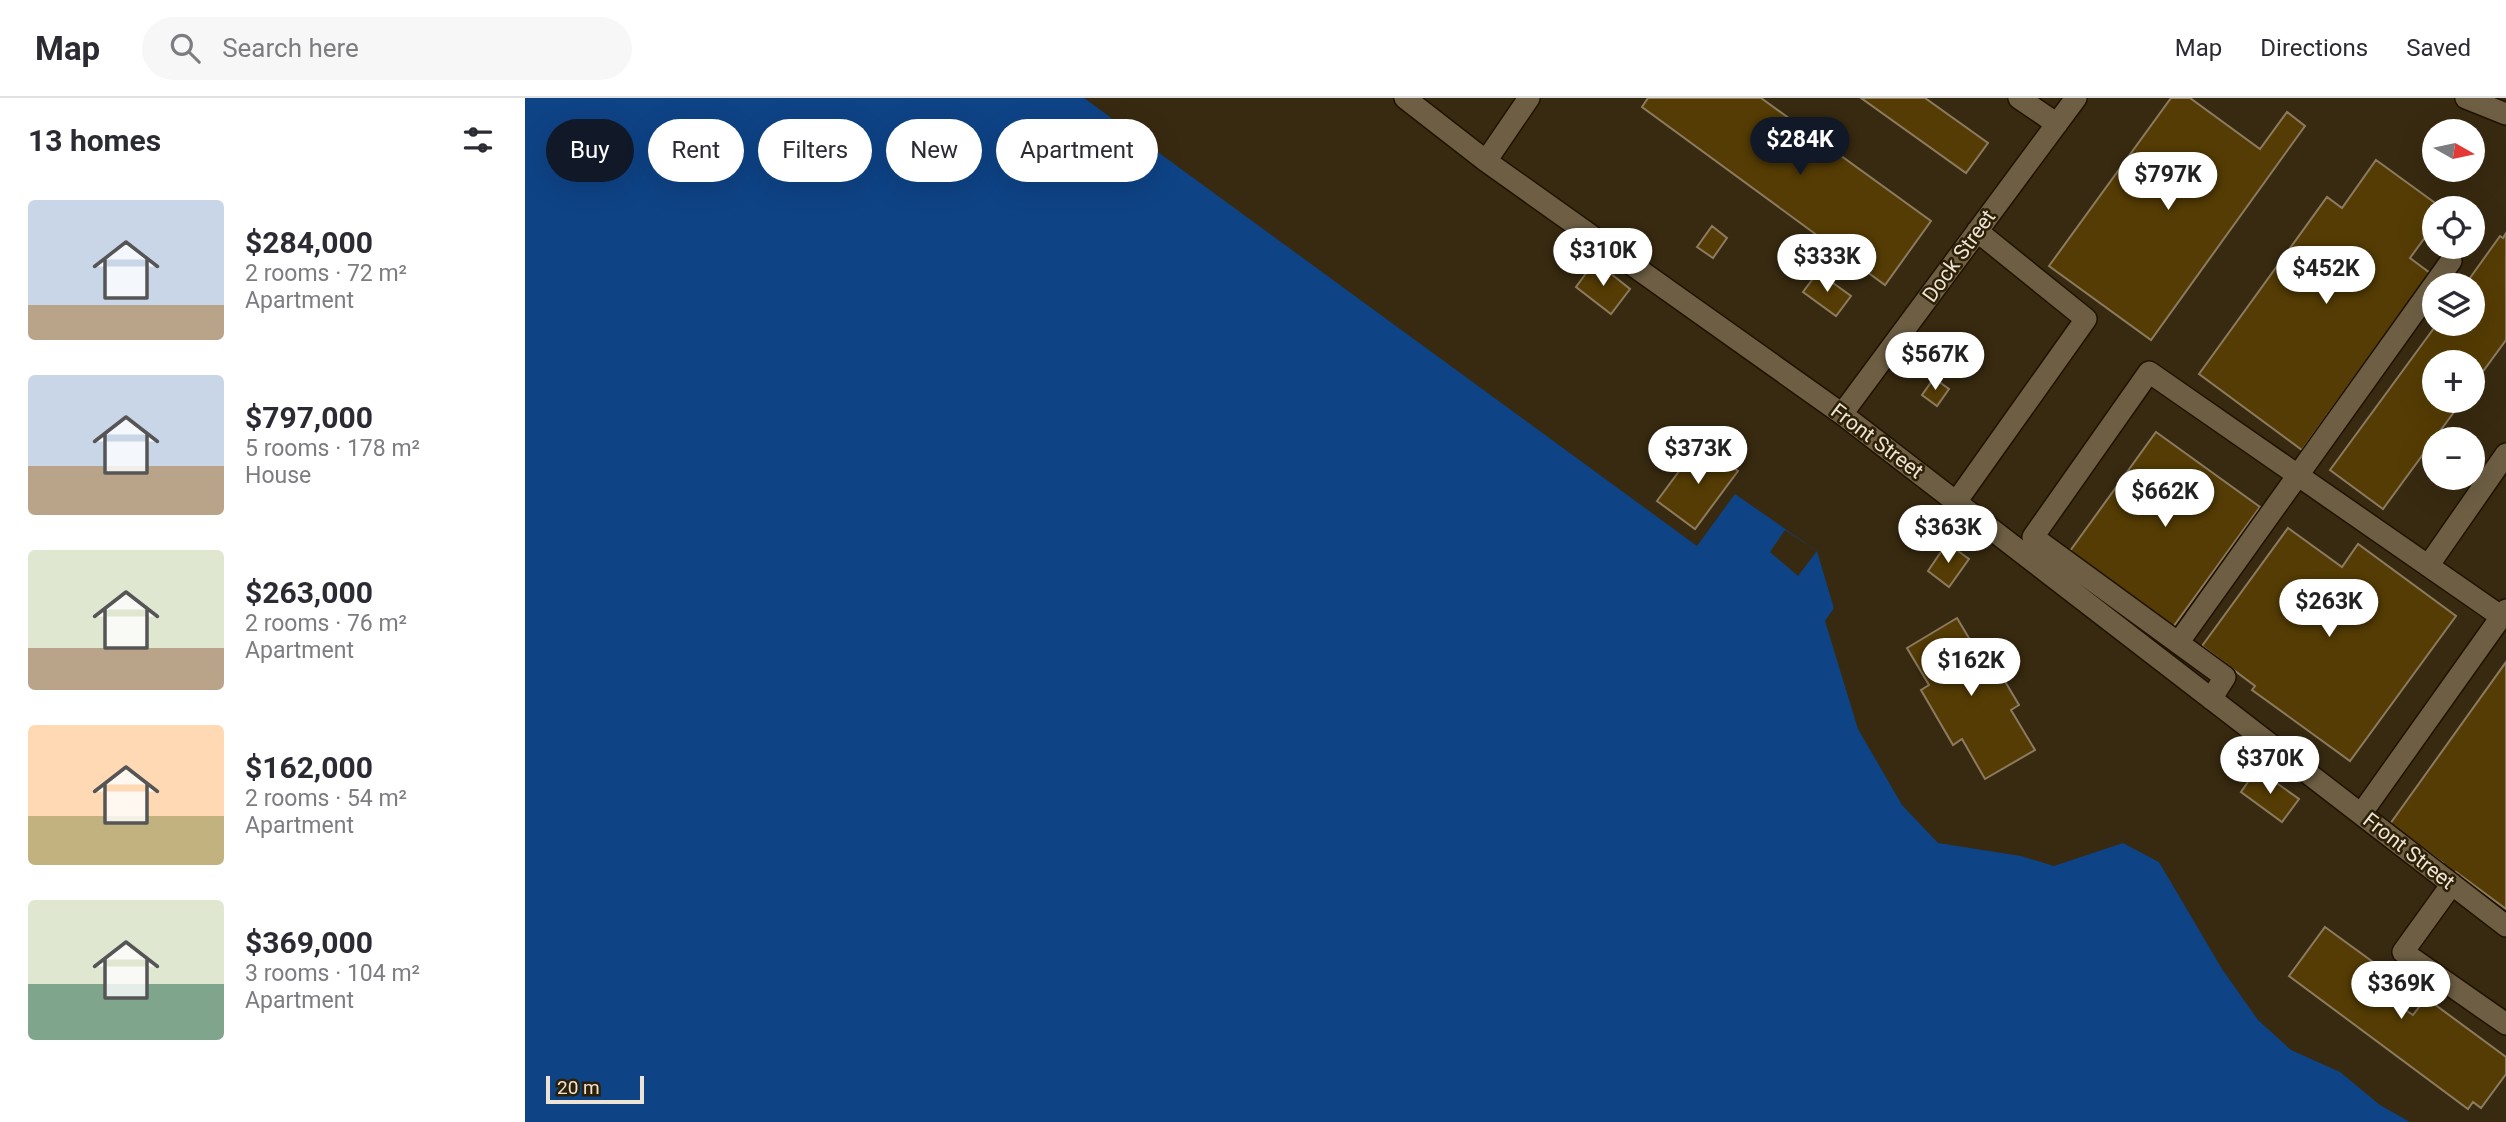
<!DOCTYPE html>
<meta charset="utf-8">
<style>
body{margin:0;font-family:Roboto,sans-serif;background:#f7f7f7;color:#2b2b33;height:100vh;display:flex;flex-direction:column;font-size:26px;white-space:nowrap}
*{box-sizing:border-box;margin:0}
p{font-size:23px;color:#7c7c81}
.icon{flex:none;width:38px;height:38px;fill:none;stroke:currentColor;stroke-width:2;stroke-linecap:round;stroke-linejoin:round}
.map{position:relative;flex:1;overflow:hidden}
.panel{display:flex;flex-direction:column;background:#fff;width:525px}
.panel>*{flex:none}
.banner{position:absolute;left:21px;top:21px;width:665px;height:63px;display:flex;gap:14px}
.needle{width:46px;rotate:99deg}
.buttons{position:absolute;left:1897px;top:21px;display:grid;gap:14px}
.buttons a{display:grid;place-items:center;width:63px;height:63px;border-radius:50%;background:#fff;box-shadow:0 7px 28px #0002;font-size:35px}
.scale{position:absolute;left:21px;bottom:18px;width:98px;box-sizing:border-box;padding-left:7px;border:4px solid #ede4d5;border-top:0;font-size:19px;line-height:24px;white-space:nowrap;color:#ede4d5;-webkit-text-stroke:5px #2d2006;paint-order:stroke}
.price{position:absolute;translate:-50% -60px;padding:0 16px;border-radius:24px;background:#fff;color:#222;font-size:23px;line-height:46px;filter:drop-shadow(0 2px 4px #0008)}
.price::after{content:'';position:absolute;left:50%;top:42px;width:21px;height:16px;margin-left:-10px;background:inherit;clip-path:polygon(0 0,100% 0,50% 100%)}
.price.selected{background:#111827;color:#fff}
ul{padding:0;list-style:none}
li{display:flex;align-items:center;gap:21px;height:175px;padding:0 28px}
li span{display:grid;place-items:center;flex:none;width:196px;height:140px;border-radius:7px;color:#555}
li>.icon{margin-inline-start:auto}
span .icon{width:84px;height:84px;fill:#fffc;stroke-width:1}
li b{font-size:30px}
h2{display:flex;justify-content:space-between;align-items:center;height:84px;padding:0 28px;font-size:30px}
.chip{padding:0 24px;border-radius:32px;background:#fff;box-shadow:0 7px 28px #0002;font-size:24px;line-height:63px}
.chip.selected{background:#111827;color:#fff}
header{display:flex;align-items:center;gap:42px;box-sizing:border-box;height:98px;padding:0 35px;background:#fff;border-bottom:2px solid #e1e1e2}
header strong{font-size:33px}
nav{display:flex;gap:38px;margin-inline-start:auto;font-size:24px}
.search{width:490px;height:63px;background:#f7f7f7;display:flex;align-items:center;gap:18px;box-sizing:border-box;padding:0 24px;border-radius:38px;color:#7c7c81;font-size:26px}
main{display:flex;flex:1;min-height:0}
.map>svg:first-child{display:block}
.water{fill:#0e4386}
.pier{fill:#382a10}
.building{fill:#553c04;stroke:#8b7b60;stroke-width:2}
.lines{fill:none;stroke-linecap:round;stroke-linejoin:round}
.minor-casing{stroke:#1f1200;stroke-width:24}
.minor{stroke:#6e5f44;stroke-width:21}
.labels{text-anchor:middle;stroke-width:5;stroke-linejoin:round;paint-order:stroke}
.street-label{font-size:21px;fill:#ede4d5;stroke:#2d2006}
</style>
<header>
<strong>Map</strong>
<div class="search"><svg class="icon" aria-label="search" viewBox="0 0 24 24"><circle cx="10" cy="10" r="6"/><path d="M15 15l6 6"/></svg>Search here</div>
<nav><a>Map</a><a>Directions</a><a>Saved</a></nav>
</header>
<main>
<section class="panel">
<h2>13 homes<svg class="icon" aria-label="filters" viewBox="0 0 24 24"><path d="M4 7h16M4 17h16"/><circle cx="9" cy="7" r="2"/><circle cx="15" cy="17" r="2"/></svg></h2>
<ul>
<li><span style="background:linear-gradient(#c9d6e8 75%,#b9a48a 0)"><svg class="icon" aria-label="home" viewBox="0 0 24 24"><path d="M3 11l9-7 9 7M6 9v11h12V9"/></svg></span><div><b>$284,000</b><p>2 rooms · 72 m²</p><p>Apartment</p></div></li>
<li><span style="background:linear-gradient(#c9d6e8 65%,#b9a48a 0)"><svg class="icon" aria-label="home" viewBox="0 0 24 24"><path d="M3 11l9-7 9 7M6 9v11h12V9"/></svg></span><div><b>$797,000</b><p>5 rooms · 178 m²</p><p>House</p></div></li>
<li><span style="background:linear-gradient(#dfe7d0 70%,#b9a48a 0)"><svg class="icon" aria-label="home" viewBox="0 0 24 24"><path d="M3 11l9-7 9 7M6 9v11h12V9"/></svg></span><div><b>$263,000</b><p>2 rooms · 76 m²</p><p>Apartment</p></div></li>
<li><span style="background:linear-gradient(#ffd9b3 65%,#c2b280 0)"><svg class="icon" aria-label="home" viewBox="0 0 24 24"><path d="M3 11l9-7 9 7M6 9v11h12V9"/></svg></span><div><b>$162,000</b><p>2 rooms · 54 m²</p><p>Apartment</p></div></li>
<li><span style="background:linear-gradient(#dfe7d0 60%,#7fa58c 0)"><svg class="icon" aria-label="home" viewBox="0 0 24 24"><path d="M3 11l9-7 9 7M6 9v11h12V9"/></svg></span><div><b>$369,000</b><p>3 rooms · 104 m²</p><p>Apartment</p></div></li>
</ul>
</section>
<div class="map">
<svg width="1981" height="1024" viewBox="0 0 1981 1024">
<rect width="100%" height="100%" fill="#382a10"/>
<path class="water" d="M0,0H559L1172,448L1210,396L1292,453L1315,531L1416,720L1522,764L1598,744L1634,764L1721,876L1904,1024H0Z"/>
<path class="pier" d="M1260,432L1292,453L1273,478L1245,454Z
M1311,507L1318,530L1419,717L1522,760L1598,741L1636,761L1723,873L1907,1024H1885L1855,1007L1815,974L1766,952L1733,922L1697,871L1634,764L1598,745L1529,768L1496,758L1413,745L1377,707L1333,631L1300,523Z"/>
<path class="building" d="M1123,0H1236L1406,123L1360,187L1117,9Z
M1336,0H1400L1463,45L1441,75Z
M1646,0H1665L1735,51L1762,14L1780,28L1626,242L1524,168Z
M1851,62L1917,110H1909V127L1885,160L1905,175L1777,352L1674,276L1802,99L1817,110Z
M1187,128L1202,140L1188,160L1172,149Z
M1981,135V242L1948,287V264H1909V303H1937L1858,411L1805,372L1912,226H1948V187H1940L1975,138L1978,140Z
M1070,163L1105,191L1086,216L1051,189Z
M1293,174L1326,198L1311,218L1278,194Z
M1409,280L1424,291L1412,308L1397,297Z
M1631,334L1735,409L1648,529L1545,453Z
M1175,345L1213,373L1170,431L1132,403Z
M1763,430L1817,469L1833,446L1931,518L1825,663L1727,592L1730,588L1677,548Z
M1422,445L1444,461L1424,489L1403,473Z
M1432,520L1454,557L1462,553L1494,607L1486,612L1510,652L1460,681L1437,641L1428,647L1396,592L1404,587L1382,550Z
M1981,564V811L1931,774L1928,779L1915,769L1918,765L1865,726Z
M1732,671L1774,701L1757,724L1716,694Z
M1800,829L1885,891L1873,907L1888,917L1901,900L1981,959V976L1956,1010L1948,1004L1943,1011L1764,878Z"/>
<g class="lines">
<g class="minor-casing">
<path id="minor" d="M880,0L961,63L1317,316L1981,828
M1494,0L1532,26
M1941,0L1981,16
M961,63L1004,0
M1317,316L1551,0
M1431,404L1561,221L1452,133
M1903,468L1981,356
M1653,545L1926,163
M1686,601L1700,579L1508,439L1624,274L1977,519
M1836,716L1981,512
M1927,786L1878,854L1981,926"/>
</g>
<use href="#minor" class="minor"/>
</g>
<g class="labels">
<g class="street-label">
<text transform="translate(1434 158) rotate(-54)" y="7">Dock Street</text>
<text transform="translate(1352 343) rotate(37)" y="7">Front Street</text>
<text transform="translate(1884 753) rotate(38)" y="7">Front Street</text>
</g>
</g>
</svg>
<div class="buttons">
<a><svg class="needle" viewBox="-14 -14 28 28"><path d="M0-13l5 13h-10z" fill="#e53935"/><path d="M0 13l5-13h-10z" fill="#7c7c81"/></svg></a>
<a><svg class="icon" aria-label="locate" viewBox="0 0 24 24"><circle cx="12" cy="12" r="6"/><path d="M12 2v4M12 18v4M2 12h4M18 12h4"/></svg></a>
<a><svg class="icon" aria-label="layers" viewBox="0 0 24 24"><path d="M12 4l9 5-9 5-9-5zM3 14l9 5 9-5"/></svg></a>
<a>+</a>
<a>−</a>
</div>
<div class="scale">20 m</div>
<b class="price selected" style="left:1275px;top:79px">$284K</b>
<b class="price" style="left:1643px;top:114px">$797K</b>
<b class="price" style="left:1078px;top:190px">$310K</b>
<b class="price" style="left:1302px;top:196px">$333K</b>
<b class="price" style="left:1801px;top:208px">$452K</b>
<b class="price" style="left:1410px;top:294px">$567K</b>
<b class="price" style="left:1173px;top:388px">$373K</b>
<b class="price" style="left:1640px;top:431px">$662K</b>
<b class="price" style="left:1423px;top:467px">$363K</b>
<b class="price" style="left:1804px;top:541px">$263K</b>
<b class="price" style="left:1446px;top:600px">$162K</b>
<b class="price" style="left:1745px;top:698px">$370K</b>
<b class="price" style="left:1876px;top:923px">$369K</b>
<div class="banner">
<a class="chip selected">Buy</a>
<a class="chip">Rent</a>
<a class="chip">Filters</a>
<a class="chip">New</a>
<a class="chip">Apartment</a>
</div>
</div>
</main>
